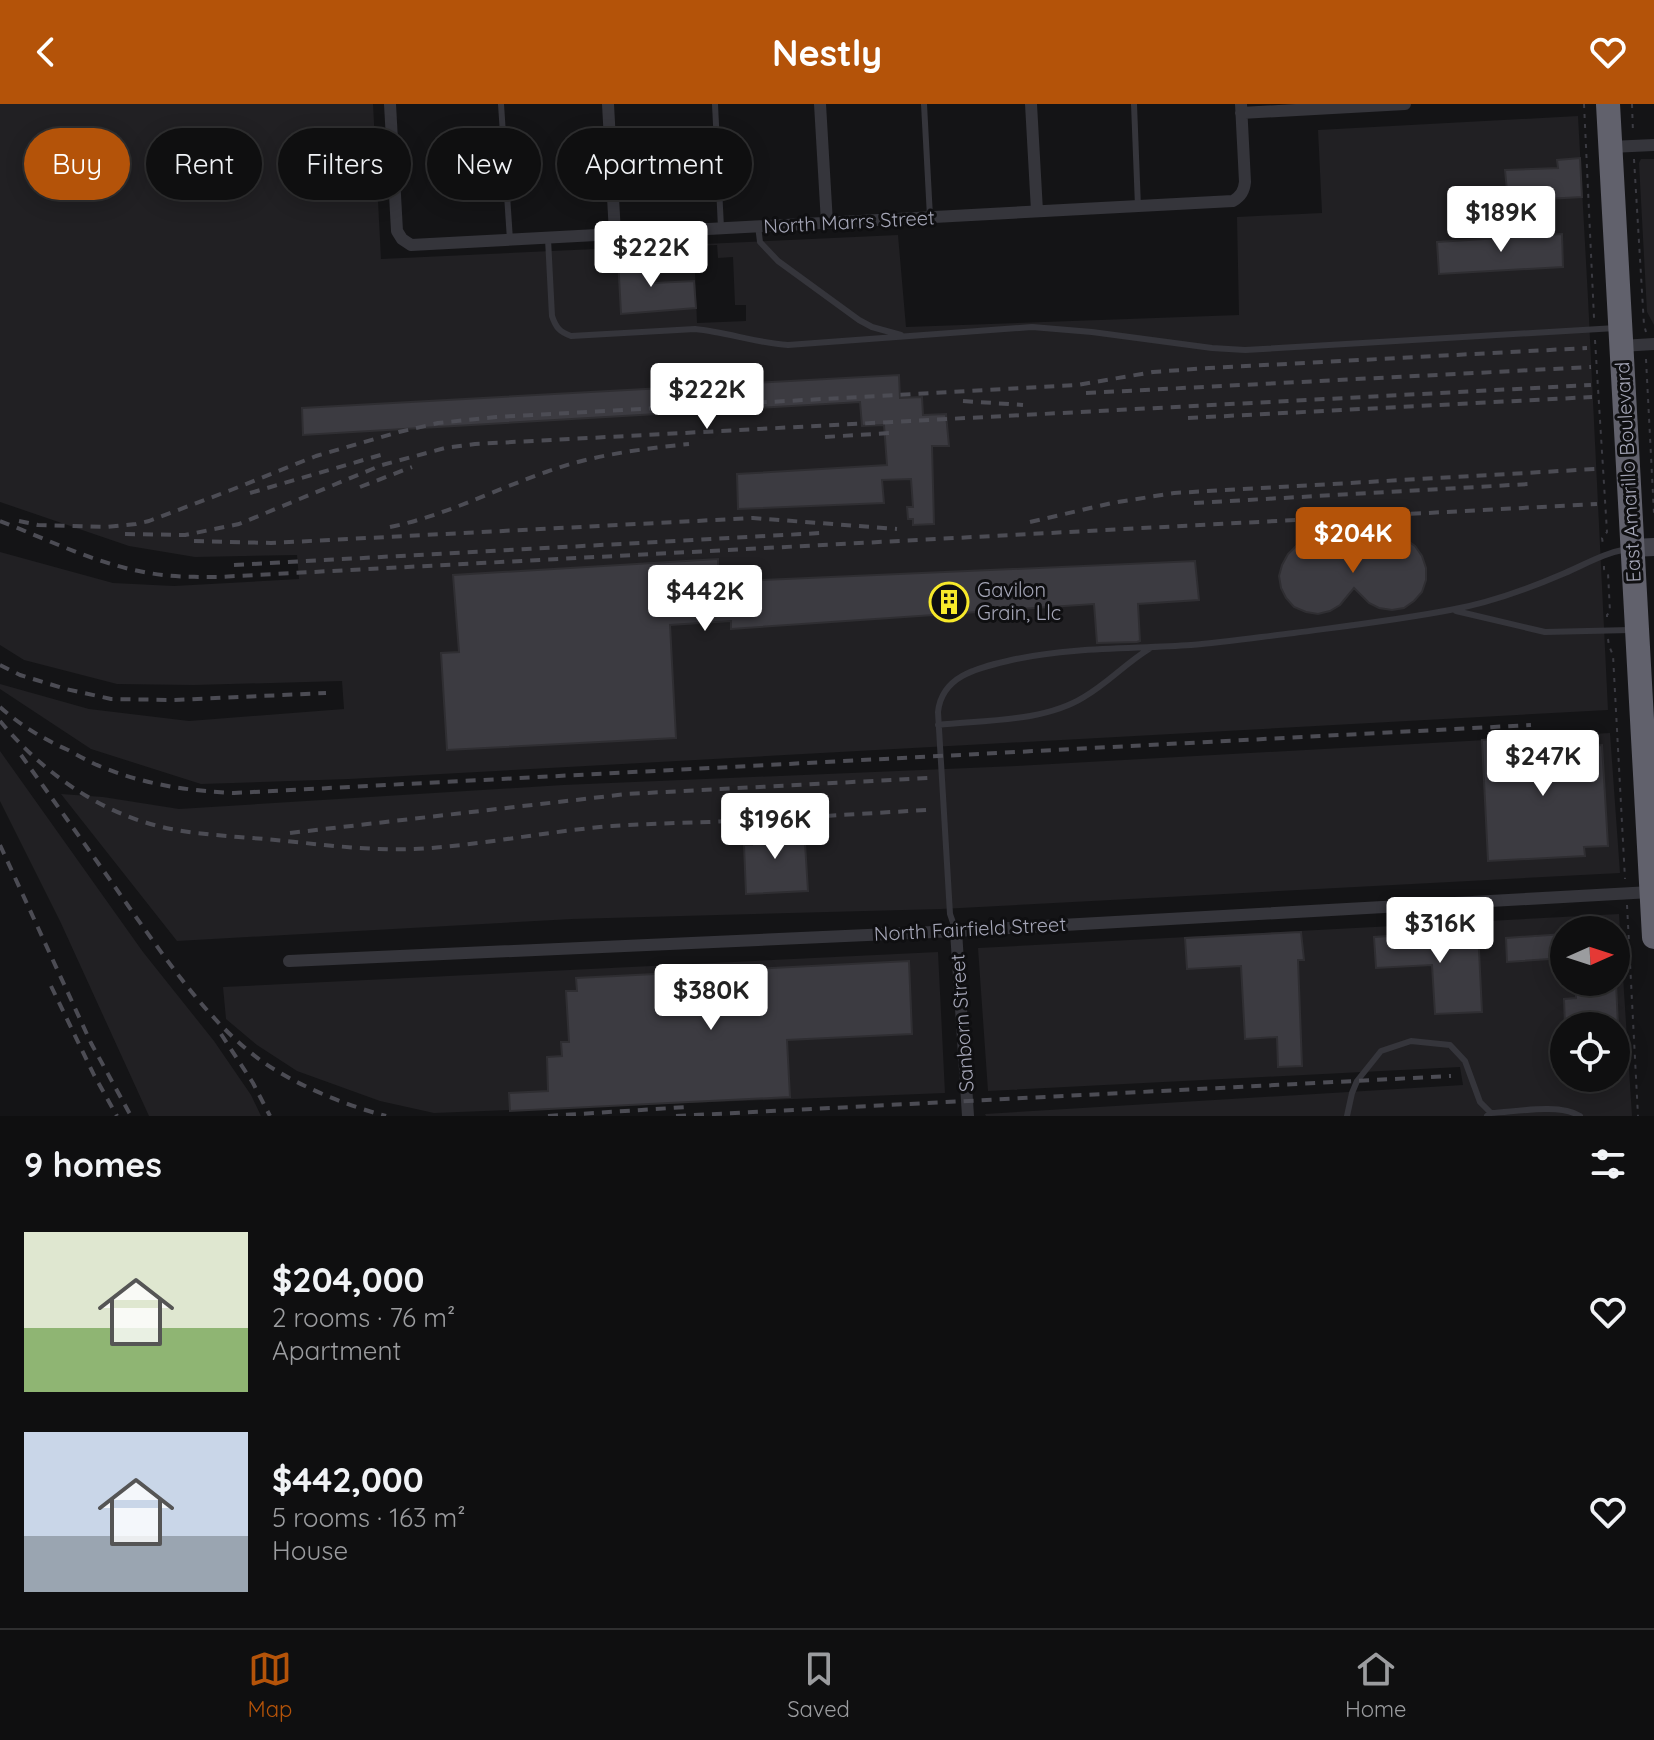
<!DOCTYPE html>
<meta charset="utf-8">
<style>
body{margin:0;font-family:Quicksand,sans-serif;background:#181819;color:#f1f3f6;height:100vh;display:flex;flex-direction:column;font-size:30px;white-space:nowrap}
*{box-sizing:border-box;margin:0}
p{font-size:26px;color:#9b9c9f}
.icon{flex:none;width:44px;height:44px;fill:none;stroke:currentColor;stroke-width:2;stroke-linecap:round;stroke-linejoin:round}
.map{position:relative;height:1012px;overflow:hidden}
.details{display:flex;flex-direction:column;background:#0f0f10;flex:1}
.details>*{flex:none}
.hud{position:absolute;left:24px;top:24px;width:800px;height:72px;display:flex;gap:16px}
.needle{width:52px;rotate:87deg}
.tools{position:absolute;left:1550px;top:812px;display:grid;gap:16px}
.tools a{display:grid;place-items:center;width:80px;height:80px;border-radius:50%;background:#0f0f10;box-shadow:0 4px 20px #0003,0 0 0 2px #2f2f30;font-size:40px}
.price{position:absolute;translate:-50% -68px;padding:0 18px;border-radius:8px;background:#fff;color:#222;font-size:26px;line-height:52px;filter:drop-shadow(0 2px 4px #0008)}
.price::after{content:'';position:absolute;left:50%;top:48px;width:24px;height:18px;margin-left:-12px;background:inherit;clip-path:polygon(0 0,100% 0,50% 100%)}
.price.selected{background:#b45309;color:#fff}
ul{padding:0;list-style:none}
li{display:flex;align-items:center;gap:24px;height:200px;padding:0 24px}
li span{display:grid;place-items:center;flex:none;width:224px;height:160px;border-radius:0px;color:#555}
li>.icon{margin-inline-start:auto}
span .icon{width:96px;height:96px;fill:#fffc;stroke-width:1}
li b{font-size:34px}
h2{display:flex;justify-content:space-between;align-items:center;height:96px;padding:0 24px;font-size:34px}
.chip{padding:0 28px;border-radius:36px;background:#0f0f10;box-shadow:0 4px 20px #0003,0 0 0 2px #2f2f30;font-size:28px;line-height:72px}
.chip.selected{background:#b45309;color:#fff}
header{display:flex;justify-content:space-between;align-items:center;height:104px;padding:0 24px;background:#b45309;color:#fff;font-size:36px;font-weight:700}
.dock{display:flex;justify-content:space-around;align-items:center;height:112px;border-top:2px solid #2f2f30;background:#0f0f10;font-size:22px;color:#9b9c9f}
.dock a{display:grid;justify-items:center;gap:4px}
.dock .selected{color:#b45309}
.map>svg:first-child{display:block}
.built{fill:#212023;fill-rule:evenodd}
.building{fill:#3c3b41;stroke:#2f2e32;stroke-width:2}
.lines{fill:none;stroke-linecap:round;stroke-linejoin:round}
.path{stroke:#3b3b42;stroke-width:2;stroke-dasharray:4 6;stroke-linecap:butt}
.lane{stroke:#35353b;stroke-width:6}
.street{stroke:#35353b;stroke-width:12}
.secondary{stroke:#43434b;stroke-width:18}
.highway{stroke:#61616c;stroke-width:24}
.rail{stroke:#4c4c54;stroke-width:4;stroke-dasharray:10 8;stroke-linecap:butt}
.labels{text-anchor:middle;stroke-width:6;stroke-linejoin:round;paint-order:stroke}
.street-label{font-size:20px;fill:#a5a6b7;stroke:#0f0f11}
.poi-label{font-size:20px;fill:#a5a6b7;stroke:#0f0f11;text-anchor:start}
</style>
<header><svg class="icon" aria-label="back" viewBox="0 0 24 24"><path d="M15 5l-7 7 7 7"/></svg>Nestly<svg class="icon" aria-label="heart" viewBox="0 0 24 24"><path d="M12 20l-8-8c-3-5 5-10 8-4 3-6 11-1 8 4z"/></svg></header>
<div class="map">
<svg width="1654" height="1012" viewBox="0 0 1654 1012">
<rect width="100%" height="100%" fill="#141416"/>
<path class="built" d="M0,0H373L381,155L898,131L906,223L1239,211L1237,113L1322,109L1318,26L1578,12L1588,194L1608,606L349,675L201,680L91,645L0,585V580L89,605L189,617L344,605L342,577L194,581L117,580L24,556L0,541V448L113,479L174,482L299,475L297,451L195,453L129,442L0,398ZM717,141L718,154L733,153L735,201H746V217L697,219L694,142Z
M1641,55H1654V221L1647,208L1639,59Z
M1610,629L1620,769L941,805L572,815L177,837L61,690L103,693L179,705L563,681L1016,662Z
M0,647L143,848L214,937L251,991L261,1012H149L60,817L0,697Z
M1619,810L1632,1012H986L985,1010L1463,981L1460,963L988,987L978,844ZM1564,826H1616V878H1564ZM1564,922H1616V974H1564Z
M938,848L945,989L434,1009L380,997L297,967L257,941L226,915L223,883Z"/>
<path class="building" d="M1580,54L1582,93L1508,97L1505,66L1558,64L1557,56Z
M1562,130L1563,163L1439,170L1437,138Z
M652,153L654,179L694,177L696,204L621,210L618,154Z
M899,271L900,294L922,293L923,311L946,310L949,342H932L934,420L913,421V415H908L907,403H913L911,375L882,376L884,399L738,405L737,370L887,361L884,321L862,322L860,298L303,331L302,304Z
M1393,433L1405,435L1415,442L1422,452L1426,464V476L1422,488L1414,497L1404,504L1392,506L1379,504L1369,499L1354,484L1340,501L1330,507L1318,510L1306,508L1294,503L1286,494L1281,484L1279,472L1282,461L1288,450L1296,442L1307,438L1318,437L1330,439L1341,446L1353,462L1361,446L1370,439L1381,434Z
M718,455L719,478L1195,457L1199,496L1138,500L1140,537L1137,538L1097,539L1094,500L731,525V517L670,521L676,634L447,646L441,549L459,548L453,471Z
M1578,631L1579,642L1602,641L1608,742L1584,743L1585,752L1488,757L1482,636Z
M781,717L788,718L793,723L794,740L805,739L808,787L746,790L744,741H752L751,728L753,722L760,718L767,719L771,722Z
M1478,826L1482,908L1435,910L1432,861L1376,864L1374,833Z
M1301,828L1304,856H1298L1302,962L1278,963L1277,933L1245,935L1241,862L1187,865L1185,834Z
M1564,830V854L1507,858L1506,834Z
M909,857L912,930L787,936L790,993L510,1007L509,989L548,987L547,953L562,952L561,938H569L566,887H577L576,874Z
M1575,878H1616L1618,922H1565L1564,895L1576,894Z"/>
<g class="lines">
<path class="path" d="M1584,0L1594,214
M1632,0L1633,29
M1634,55L1644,221L1646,228
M1595,236L1607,428L1602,434L1603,440
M1646,255L1654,410
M1604,462V465L1608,469L1610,508L1607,511V516
M1608,535L1609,542L1613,551L1625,775
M1627,801L1638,1012"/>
<path class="lane" d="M501,0L510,136
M715,0L721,124
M924,0L930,113
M1134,0L1138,103
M758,122L760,138L778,157L859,216L872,223L901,231
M548,135L552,212C556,224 560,228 571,232L695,225C727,228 756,239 788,241L1032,223L1092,228L1212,244L1245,246L1616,224
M1456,507L1545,528L1630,526
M938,621C984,616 1044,618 1084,593C1108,579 1126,559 1149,545
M956,827L950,810L938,608C942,569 983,563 1016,555C1073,543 1133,545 1191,541C1225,538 1260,533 1294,529C1346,522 1398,516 1450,506C1489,499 1528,485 1565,469C1586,460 1604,449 1627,445
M1347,1012L1352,989L1357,977L1381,947L1411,937L1450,941L1465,957L1480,998L1491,1009
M1487,1012L1491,1009C1515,1008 1559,999 1580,1012"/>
<path class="street" d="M390,0L397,127L402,135L411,141L1233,97C1241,92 1244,87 1245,78L1241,0
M608,0L615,130
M820,0L827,119
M1031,0L1037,107
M1241,9L1405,0
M1610,43L1654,41
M1621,242L1654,240
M956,827L968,1012
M289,857L956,827L1651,788"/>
<path class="secondary" d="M1632,444L1654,443"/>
<path class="highway" d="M1608,0L1654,833"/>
<path class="rail" d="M1086,289L1591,263
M963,297L1023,301
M1188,314L1592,293
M825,333L889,329
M360,383L412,363
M250,389L384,350
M1194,399L1529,380
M0,417C49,436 96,460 149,469C171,473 195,473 218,473L1597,400
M19,417L38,421L107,423L136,420L149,417L231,386L316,352L399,328L438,319L496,313L1077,281L1153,268L1209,264L1587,244
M1030,418L1112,399L1174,389L1595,365
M390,423C444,412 494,386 546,368C592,351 641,345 689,340
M125,430L185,431L239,420L382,361L445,344L475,340L1591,281
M194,437L271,439L753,414L897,425
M234,461L821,429
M0,561L20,571L66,585L111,595L174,596L326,589
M0,603C20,621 43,635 68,646C81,653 93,660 107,665C148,681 190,687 234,689L1531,621
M0,617C44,670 102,711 171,725C208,732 248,733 286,737C334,742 382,748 431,744C492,739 551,727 612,722C644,720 677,719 709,718C782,715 855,710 927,706
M21,651C58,703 95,754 131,806C169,859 210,920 263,958C298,982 345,1001 386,1012
M290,729L627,690L928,674
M0,741L91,939L131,1012
M51,882L94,971L117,1012
M221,930L253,979L270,1012
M548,1012L687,1003
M676,1012L1451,972"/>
</g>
<defs>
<g id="building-ring" transform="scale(2)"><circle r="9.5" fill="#0f0f11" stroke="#f7e92a" stroke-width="1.5"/><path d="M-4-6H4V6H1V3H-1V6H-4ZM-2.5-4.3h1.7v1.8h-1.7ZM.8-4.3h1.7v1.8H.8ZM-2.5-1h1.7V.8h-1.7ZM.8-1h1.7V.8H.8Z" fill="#f7e92a"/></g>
</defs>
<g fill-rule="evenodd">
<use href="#building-ring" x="949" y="498"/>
</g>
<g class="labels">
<g class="street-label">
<text transform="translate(849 118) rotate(-3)" y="7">North Marrs Street</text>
<text transform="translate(1628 368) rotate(-93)" y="7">East Amarillo Boulevard</text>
<text transform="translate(970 825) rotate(-3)" y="7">North Fairfield Street</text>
<text transform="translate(962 919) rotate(-94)" y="7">Sanborn Street</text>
</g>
<g class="poi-label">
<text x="977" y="493">Gavilon<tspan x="977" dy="23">Grain, Llc</tspan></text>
</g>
</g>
</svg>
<div class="tools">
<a><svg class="needle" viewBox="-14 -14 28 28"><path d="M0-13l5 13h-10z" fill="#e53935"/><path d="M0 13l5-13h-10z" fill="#9b9c9f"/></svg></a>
<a><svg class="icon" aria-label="locate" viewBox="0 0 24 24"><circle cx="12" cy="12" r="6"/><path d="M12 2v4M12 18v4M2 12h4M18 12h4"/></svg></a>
</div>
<b class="price" style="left:1501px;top:150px">$189K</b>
<b class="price" style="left:651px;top:185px">$222K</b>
<b class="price" style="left:707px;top:327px">$222K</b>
<b class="price selected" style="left:1353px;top:471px">$204K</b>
<b class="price" style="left:705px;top:529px">$442K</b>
<b class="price" style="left:1543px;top:694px">$247K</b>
<b class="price" style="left:775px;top:757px">$196K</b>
<b class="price" style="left:1440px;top:861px">$316K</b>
<b class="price" style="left:711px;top:928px">$380K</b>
<div class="hud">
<a class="chip selected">Buy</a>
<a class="chip">Rent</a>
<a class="chip">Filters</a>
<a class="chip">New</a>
<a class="chip">Apartment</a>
</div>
</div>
<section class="details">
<h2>9 homes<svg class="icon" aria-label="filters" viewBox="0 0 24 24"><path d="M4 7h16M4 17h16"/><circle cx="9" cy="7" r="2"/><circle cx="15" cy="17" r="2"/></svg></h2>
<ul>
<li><span style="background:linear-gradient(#dfe7d0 60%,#8fb573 0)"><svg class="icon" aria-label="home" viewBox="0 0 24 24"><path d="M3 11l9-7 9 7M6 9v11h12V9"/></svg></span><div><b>$204,000</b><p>2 rooms · 76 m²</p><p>Apartment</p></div><svg class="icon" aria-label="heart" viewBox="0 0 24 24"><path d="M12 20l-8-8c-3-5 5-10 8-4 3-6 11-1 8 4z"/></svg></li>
<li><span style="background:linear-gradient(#c9d6e8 65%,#9aa5b1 0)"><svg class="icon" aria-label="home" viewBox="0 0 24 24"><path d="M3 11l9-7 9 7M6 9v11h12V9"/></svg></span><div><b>$442,000</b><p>5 rooms · 163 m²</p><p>House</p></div><svg class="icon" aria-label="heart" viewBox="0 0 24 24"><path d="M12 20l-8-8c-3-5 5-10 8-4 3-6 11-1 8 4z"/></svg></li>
</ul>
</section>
<nav class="dock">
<a class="selected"><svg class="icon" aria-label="map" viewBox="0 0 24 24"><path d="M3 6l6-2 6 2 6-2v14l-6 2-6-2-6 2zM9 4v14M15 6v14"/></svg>Map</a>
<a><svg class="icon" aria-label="saved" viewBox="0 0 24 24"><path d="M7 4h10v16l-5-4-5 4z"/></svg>Saved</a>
<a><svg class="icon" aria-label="home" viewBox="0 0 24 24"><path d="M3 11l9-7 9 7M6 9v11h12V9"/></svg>Home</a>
</nav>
